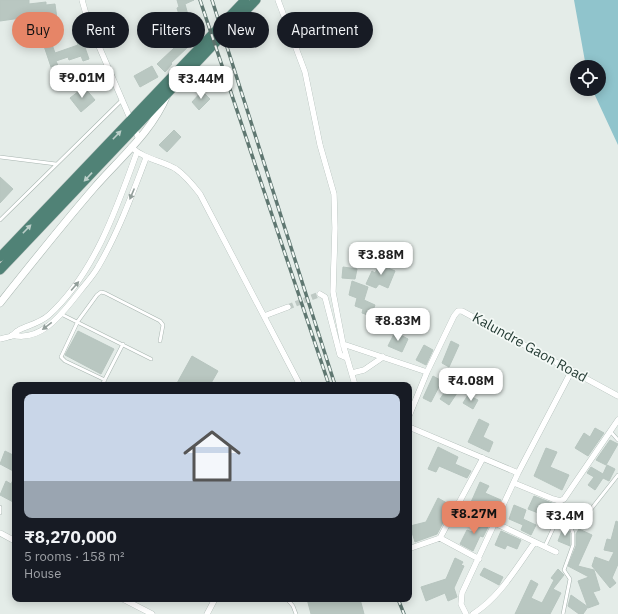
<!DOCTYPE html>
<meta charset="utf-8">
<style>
body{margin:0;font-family:"IBM Plex Sans",sans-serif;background:#242831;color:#f1f3f6;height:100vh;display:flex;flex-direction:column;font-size:15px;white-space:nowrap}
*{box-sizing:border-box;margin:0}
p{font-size:13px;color:#9ea1a6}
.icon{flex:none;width:22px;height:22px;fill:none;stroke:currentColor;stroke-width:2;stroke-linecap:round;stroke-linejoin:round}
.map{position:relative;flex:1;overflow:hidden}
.panel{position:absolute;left:12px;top:382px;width:400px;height:220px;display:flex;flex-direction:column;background:#171b24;border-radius:8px;box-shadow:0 2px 10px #0003}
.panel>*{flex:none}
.hud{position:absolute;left:12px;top:12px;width:400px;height:36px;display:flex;gap:8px}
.buttons{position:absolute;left:570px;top:60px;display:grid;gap:8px}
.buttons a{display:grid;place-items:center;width:36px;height:36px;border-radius:50%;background:#171b24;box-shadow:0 2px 10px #0003;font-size:20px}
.price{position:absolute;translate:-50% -34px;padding:0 9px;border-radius:8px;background:#fff;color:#222;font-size:13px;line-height:26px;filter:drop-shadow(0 1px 2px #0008)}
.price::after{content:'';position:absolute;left:50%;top:24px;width:12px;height:9px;margin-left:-6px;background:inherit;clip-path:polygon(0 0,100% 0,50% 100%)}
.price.current{background:#e68567;color:#111}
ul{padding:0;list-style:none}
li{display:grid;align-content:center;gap:8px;height:212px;padding:0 12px}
li span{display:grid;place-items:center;height:124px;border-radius:8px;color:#555}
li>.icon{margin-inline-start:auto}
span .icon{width:72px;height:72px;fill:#fffc;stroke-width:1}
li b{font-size:17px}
.tag{padding:0 14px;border-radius:18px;background:#171b24;box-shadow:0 2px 10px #0003;font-size:14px;line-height:36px}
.tag.current{background:#e68567;color:#111}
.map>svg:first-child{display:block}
.water{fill:#90c4cc}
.building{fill:#b9c7c1;stroke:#b7c5bf}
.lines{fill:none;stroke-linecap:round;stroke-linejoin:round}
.minor-tunnel{stroke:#bec9c4;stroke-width:5.5;stroke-dasharray:5.5 3;stroke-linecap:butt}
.service-casing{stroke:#a7b4af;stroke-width:4}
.minor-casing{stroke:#a7b4af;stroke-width:6}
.tertiary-casing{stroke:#a7b4af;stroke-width:8}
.trunk-casing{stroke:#c2c8c6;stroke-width:10}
.service{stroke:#fff;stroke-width:3}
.minor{stroke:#fff;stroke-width:5.5}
.tertiary{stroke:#fff;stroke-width:7}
.trunk{stroke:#508276;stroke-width:9}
.rail-casing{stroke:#5f7771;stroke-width:3.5}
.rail{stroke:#f4f9f6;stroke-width:2;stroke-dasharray:6;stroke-linecap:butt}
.oneway{fill:#bbcfc9}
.oneway2{fill:#929e9a}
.labels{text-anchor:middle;stroke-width:3.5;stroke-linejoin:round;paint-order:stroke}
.street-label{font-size:14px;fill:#253c35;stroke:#f4f9f6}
</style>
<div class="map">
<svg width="618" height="614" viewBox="0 0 618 614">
<rect width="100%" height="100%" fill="#e4ece8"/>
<path class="water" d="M574,0H618V145L592,89H599V67H586Z"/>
<path class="building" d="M0,0H29V4L46,2V5L55,4L58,26L51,27L52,35L49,36L55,53L78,45L74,34L80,33L89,59L83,61L81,56L69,60L68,57L56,61L59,68L52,70L41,37L28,39L26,30H23L21,18L0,21Z
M177,0H194L185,4L188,15L180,18L177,8L179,7Z
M173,22L186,33L183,37L190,45L171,63L172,64L165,72L157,64L174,48L166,41L159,47L152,41L160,33L162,35Z
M152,66L158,77L140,87L134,76Z
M84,87L95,100L81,112L70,98Z
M202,91L210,99L199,110L192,102Z
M174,130L181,137L167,152L159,145Z
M0,177L13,189L0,203Z
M382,260L388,264L386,267L395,271L388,288L379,284L376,288L366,284L372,271L375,273Z
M343,267L357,269L355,279L342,278Z
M352,281L368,287L364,300L375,305L371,316L362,313L363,309L355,306L357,298L349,295Z
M78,331L114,349L101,374L65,355Z
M395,332L408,339L402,352L388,346Z
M451,341L459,345L449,367L442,363Z
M424,345L433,350L426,365L416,360Z
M192,356L218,371L210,385H176Z
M433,376L442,381L431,402L423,398Z
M450,384L459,390L449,405L440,399Z
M468,395L478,400L473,409L463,403Z
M479,419L489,424L483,437L493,442L489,452L468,442Z
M595,428L604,433L588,456L575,448L584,433L590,437Z
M610,440L618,444L606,465L596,460Z
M438,447L458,457L455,464L471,471L467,478L439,466L436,472L428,469Z
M546,448L557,452L550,467L569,475L562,490L534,476Z
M5,451L15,456V472L0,464Z
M607,465L615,469L609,481L603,478L595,490L588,485L594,477L587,473L591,467L603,474Z
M15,476V503L0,495L6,481L11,484Z
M480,482L489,486L485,493L501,500L493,516L479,509L472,522L464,518Z
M534,496L557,505L551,518L528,509Z
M438,498L452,506L437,534L415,542L410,526L426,522Z
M514,505L526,510L523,519L536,525L531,535L521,530L523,525L509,519Z
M478,519L489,525L483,537L480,536L473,551L460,544L467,530L472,532Z
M616,521L618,522V564L612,578L616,583L610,588L592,566L595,557L609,562L614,552L604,550L607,539L611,540Z
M563,528L569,531L570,534V546L558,541Z
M579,529L592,535L578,566L594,570L600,590L593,592L599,604L588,608L578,581L589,577L568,566L576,546V534Z
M501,531L521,540L517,549L507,545L505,549L495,545Z
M455,558L463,562L461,565L464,566L454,588L457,597L448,601L445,593L426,601L421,587L446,579Z
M484,568L503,577L499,585L480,575Z
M558,569L564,575L553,589L561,593L550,614H515L531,580L538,584L531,598L542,603L554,580L551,578Z
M571,595L588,607L583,614H579L568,606Z
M307,599H360L364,614H311Z"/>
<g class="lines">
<path class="minor-tunnel" d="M288,307L320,294"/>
<g class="service-casing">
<path id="service" d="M0,157L56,164
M0,220L122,100
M61,314L151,359
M105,380L65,361L61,357L78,321L97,295L101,292L105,293L160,321L163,325L160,341
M102,385L123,344
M611,432L618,440
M560,501L573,533V545L564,570L570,579L563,614
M0,507V513
M569,521L588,513L618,475
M545,546L563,507
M287,599L293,606L296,614"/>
</g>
<g class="minor-casing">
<path id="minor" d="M82,0L88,21L139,139
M278,0L305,72L320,145L334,194L335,228L333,292L343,344L355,385
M131,147C146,160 160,160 176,169C186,176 193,185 200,194L300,385
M320,294L325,297L340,355L347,358
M264,316L288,307
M12,335C42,343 64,311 80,291C86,283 93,276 98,267C118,233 132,195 146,158
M0,339C4,338 9,337 12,336C14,334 16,331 19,330C29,325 40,323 49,315C94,274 117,208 137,152
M343,344L427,372
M352,373L364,370L383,357
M409,416L427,372L454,316L458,311H462L618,396
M409,427L518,473L462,593L461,604L466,614
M518,473L572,370
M514,483L553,499L560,501L564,499L618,420
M495,523L556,552
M0,533L15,541
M440,538L479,559
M411,548L440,538L483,458
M123,599L152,614
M207,614L215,599
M473,614C500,597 516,568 535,542"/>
</g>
<g class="tertiary-casing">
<path id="tertiary" d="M0,303C31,264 62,225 94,188C120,158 152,132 167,95"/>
</g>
<g class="trunk-casing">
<path id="trunk" d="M0,257L245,0
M0,270L256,0"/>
</g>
<use href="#service" class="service"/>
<use href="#minor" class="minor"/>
<use href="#tertiary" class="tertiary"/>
<use href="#trunk" class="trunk"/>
<g class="rail-casing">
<path id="rail" d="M200,0L329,385
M212,0L335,385
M398,599L404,614"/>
</g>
<use href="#rail" class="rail"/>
</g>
<defs><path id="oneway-solid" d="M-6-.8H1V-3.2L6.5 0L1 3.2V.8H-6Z"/></defs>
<g class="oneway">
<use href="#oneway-solid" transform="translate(117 135) rotate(-46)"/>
<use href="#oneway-solid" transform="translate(88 177) rotate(133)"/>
<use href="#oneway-solid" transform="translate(27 229) rotate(-46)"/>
</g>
<g class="oneway2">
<use href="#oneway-solid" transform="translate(132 194) rotate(113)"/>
<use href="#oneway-solid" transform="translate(75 286) rotate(-49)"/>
<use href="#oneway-solid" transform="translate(47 326) rotate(143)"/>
</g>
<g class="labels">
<g class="street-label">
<text transform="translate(530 347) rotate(29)" y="5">Kalundre Gaon Road</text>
</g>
</g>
</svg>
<div class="buttons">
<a><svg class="icon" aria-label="locate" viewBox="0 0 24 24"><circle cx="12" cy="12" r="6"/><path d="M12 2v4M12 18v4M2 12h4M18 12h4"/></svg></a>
</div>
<b class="price" style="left:82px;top:99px">₹9.01M</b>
<b class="price" style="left:201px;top:100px">₹3.44M</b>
<b class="price" style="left:381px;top:276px">₹3.88M</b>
<b class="price" style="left:398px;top:342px">₹8.83M</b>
<b class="price" style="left:471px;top:402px">₹4.08M</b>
<b class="price current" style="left:474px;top:535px">₹8.27M</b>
<b class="price" style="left:565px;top:537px">₹3.4M</b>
<div class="hud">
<a class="tag current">Buy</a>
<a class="tag">Rent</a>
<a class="tag">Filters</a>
<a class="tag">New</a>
<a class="tag">Apartment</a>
</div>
<section class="panel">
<ul>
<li><span style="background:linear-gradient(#c9d6e8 70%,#9aa5b1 0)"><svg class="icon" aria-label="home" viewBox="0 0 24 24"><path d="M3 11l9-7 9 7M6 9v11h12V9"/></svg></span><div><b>₹8,270,000</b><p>5 rooms · 158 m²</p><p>House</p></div></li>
</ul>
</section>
</div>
